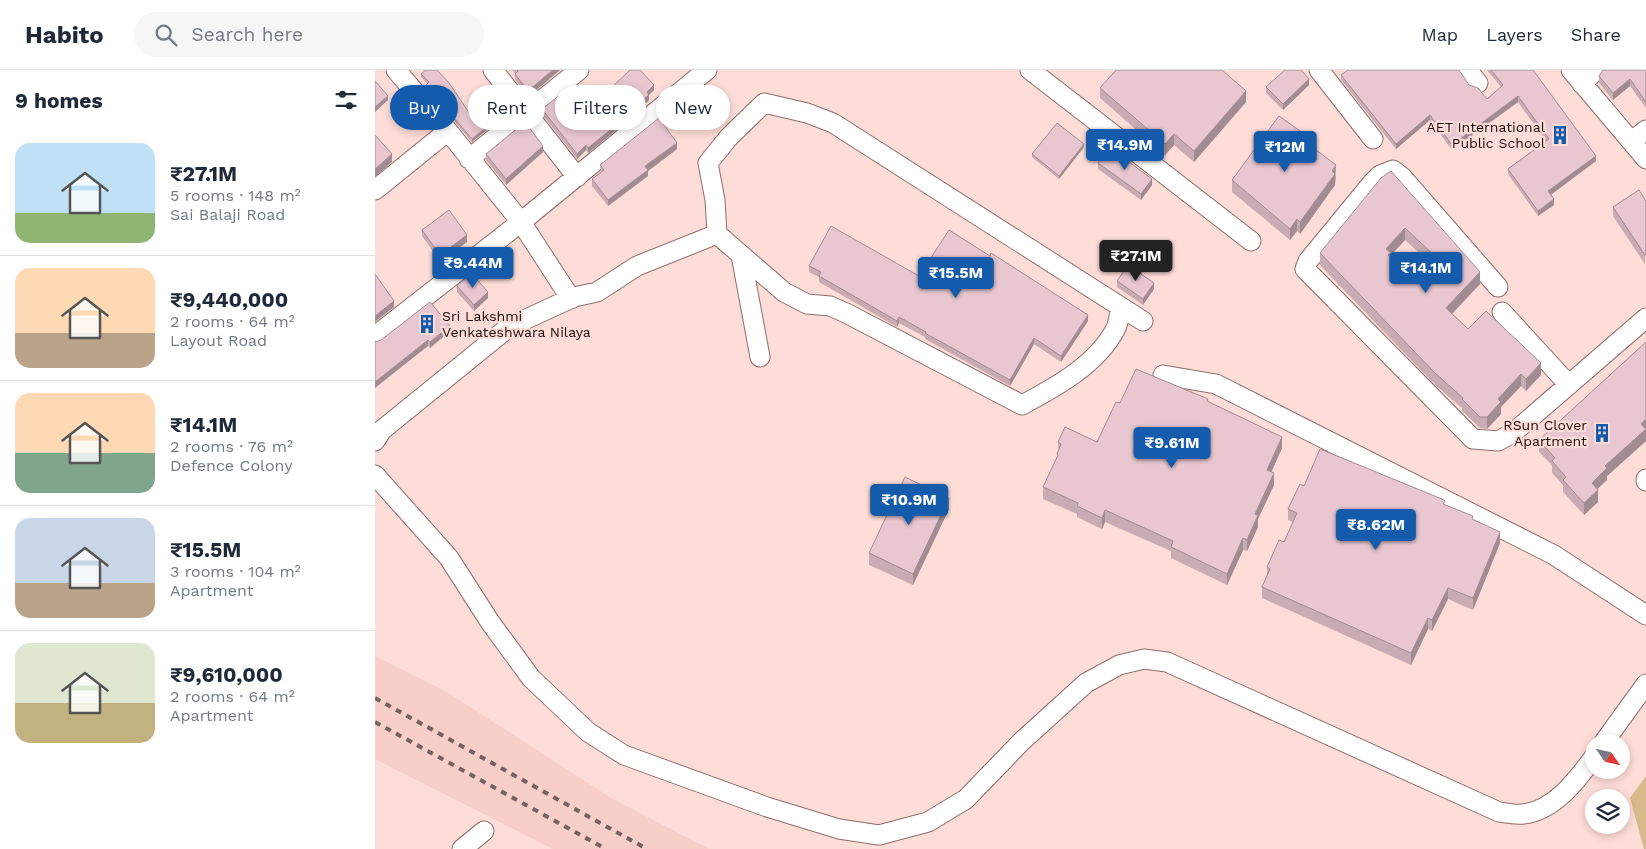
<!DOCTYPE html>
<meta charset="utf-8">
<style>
body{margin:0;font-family:"Work Sans",sans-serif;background:#f6f6f7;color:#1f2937;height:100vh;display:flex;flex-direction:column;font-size:19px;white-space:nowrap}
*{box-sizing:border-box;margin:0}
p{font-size:16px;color:#747a83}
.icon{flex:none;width:28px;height:28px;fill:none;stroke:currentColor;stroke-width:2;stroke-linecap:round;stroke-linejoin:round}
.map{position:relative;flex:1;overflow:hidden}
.sheet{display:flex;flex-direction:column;background:#fff;width:375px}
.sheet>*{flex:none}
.banner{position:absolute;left:15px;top:15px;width:475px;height:45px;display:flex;gap:10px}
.needle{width:32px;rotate:124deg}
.controls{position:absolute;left:1210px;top:664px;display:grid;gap:10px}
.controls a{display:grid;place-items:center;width:45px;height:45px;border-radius:50%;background:#fff;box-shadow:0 2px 8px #0003;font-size:25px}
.price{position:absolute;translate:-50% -42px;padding:0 11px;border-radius:5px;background:#145bab;color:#fff;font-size:16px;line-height:32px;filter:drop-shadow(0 1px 2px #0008)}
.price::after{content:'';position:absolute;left:50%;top:30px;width:15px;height:11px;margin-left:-8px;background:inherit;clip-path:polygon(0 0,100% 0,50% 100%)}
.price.on{background:#222;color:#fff}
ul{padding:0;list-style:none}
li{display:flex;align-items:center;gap:15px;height:125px;padding:0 15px}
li+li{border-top:1px solid #e0e1e3}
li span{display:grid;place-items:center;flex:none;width:140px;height:100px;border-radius:15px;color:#555}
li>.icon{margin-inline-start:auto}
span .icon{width:60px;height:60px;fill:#fffc;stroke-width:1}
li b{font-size:21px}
h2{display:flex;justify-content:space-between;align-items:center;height:60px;padding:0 15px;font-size:21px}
.pill{padding:0 18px;border-radius:22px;background:#fff;box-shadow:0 2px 8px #0003;font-size:18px;line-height:45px}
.pill.on{background:#145bab;color:#fff}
header{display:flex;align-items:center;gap:30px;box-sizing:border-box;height:70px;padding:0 25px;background:#fff;border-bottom:1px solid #e0e1e3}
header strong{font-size:24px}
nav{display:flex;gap:28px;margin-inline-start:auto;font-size:18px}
.search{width:350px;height:45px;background:#f6f6f7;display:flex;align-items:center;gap:12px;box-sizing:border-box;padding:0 18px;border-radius:28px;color:#747a83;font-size:19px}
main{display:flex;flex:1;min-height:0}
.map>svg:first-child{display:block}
.built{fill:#f8cec9}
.green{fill:#d9bb8b}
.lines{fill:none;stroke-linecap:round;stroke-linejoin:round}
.minor-casing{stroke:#8c6e6b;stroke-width:21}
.minor{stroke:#fff;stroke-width:19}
.rail{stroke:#76625f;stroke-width:4;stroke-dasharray:6 6;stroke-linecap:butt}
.wall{fill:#c8abb3;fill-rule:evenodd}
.shaded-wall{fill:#a28b92}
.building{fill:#e8c7d0;stroke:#a28b92;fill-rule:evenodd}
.labels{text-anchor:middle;stroke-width:4.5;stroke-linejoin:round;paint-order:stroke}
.poi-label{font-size:14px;fill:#180d0c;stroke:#fedcd7;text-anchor:end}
</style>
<header>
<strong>Habito</strong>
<div class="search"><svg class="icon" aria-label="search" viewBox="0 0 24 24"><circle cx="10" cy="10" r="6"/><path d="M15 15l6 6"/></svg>Search here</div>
<nav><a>Map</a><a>Layers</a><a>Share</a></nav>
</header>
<main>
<section class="sheet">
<h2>9 homes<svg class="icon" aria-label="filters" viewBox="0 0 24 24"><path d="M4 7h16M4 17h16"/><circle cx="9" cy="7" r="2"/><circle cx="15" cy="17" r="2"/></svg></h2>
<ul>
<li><span style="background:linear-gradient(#bfe0f5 70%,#8fb573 0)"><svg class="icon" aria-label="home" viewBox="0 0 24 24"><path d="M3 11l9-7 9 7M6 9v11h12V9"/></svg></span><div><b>₹27.1M</b><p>5 rooms · 148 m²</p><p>Sai Balaji Road</p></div></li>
<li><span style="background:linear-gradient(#ffd9b3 65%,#b9a48a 0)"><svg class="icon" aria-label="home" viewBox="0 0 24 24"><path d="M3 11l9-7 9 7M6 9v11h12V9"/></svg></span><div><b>₹9,440,000</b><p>2 rooms · 64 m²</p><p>Layout Road</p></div></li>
<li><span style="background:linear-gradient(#ffd9b3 60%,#7fa58c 0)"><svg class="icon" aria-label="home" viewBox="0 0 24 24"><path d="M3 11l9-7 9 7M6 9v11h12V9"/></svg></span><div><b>₹14.1M</b><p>2 rooms · 76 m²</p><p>Defence Colony</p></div></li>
<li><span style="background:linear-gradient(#c9d6e8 65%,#b9a48a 0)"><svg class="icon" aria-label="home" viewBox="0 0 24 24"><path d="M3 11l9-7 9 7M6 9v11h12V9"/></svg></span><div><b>₹15.5M</b><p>3 rooms · 104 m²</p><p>Apartment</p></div></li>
<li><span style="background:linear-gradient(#dfe7d0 60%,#c2b280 0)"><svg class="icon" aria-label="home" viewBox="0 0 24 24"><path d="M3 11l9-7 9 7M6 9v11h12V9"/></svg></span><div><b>₹9,610,000</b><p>2 rooms · 64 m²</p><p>Apartment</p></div></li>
</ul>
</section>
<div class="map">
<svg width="1271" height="779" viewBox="0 0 1271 779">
<rect width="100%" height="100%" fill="#fedcd7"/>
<path class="built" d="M0,586L72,622L236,728L334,779H178L0,689Z"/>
<path class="green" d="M1271,706V779H1269L1255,728Z"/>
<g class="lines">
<g class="minor-casing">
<path id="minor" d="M21,0L73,61L146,152L196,229
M118,0L202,107
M655,0L876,171
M944,0L998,69
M1092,0L1103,13
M1196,0L1271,89
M1207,14L1221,0
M1257,71L1271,60
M94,89L204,0
M0,120L73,61
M342,164L409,222L432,234L455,236L471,243L647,335C681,317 721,295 740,260C744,253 744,244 746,237
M366,185L385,287
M1123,217L1027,107L1018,100L1005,105L998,112L933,191L930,199L1098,369L1123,371L1138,363L1271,248
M1127,242L1194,315
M0,266L146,152L332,0
M788,305L841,314L1179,485L1271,545
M0,371L7,360L134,257L199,227L222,222L262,196L342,164L340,130L333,93L354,67L389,33L432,43L458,53L768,251
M0,405L74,488L115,552L156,608L213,662L249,685L392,737L464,759L504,765L553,752L591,729L646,672L711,613L744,595L769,589L792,592L1124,742C1132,743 1140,745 1148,744C1179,741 1202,710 1219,687
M1271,409V411
M1229,672L1271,614
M87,779L109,761"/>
</g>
<use href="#minor" class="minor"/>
<path class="rail" d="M0,628L272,779
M0,652L231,779"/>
</g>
<path class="wall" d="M137,0H185L153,27L140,9V3Z
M1112,0H1158L1221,91L1175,125L1179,135L1163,146L1133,104V99L1171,71L1143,32L1077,80L1055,50L1021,79L966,10V5L1094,15L1112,29L1126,17Z
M1271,0V38L1255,16L1238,30L1224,13V6Z
M46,4L95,44L118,55L97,72L51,18V15L53,14L46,7Z
M934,15L908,40L891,23V17Z
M725,18L871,32L819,92L799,75L790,85L725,28Z
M235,19L279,20L274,24V30L271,33V36L213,83L211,80L202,89L167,44V39L207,45L235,22Z
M935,76L961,106L960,115L925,164L922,161L915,170L857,122V110Z
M709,77L684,109L657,87V84Z
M302,79L273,101V106L233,136L217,116V109L226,102L225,95Z
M168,82L131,115L111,90V84Z
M723,93L777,115L766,130L723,99Z
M1016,101L1105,214L1077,244L1093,259L1166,305L1151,321L1146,316L1126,337V344L1112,359L1105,358L1087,341V338L1060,315L945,195V183ZM1030,170L1054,192L1038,209L1016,187V185Z
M1271,131L1270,194L1238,146V137Z
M47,160L92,172L65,191L47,166Z
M434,196L544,206L713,251L686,292L659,274L635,316L550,269V267L524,253L522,257L444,212V207L434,202Z
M742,211L779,219L768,235L742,217Z
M82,216L113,228L99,241L82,222Z
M75,261L55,278L53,276L1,272Z
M1271,272V371L1232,406V410L1222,419L1223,432L1209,445L1188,422V415L1177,403V395L1164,382V370Z
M833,332L907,378L896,402L899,415L883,449V457L872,481L868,480L852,515L796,488V481L730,452L727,459L702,447V444L668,429V417L682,388V384L683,381V372H722L745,333Z
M929,416L1070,435L1098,450L1125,473L1098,540L1073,529L1057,561L1053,559L1036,595L887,528V517L892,506V497L909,472L918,452L913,450V439Z
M574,439L538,515L494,495V483Z"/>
<path class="shaded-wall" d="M178,0H185L153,27V21Z
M934,9V15L908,40V34Z
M1255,9V16L1238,30V23Z
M279,15V20L272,27V22Z
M871,21V32L819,92V81Z
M274,25V30L271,33V36L213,83V78Z
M13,26V30L0,42V37Z
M1143,26V32L1077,80V75Z
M1055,45V50L1021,79V74Z
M118,52V55L97,72V69Z
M799,64V75L790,85V74Z
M935,68V80L932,73Z
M302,73V79L273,101V106L233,136V130L270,96Z
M709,74V77L684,109V106Z
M211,75V80L202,89V84Z
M168,76V82L131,115V109Z
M17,84V92L0,107V99Z
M1221,86V91L1173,127V121Z
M961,95L960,115L925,164V152Z
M777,109V115L766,130V124Z
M1179,129V135L1163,146V141Z
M922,149V161L915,170V159Z
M1030,158V170L1016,185V195L1011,179Z
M92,165V172L65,191V185Z
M1105,202V214L1071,250V238Z
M779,213V219L768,235V229Z
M113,222V228L99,241V235Z
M19,231V237L0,252V246Z
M713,245V251L686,292V286Z
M524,247V253L522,257V251Z
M75,256V261L55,278V272Z
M659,268V274L635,316V310Z
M53,270V276L0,318V312Z
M1166,293V305L1151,321V309Z
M1146,304V316L1126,337V344L1112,359V347L1123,329Z
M1271,349V371L1232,406V410L1217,424V413L1266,354Z
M907,367V378L892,412V400Z
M899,403V415L883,449V457L872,481V470L880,444Z
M1223,420V432L1209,445V433Z
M574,428V439L538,515V504Z
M730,440V452L727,459V448Z
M1125,462V473L1098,540V528Z
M868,468V480L852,515V504Z
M1073,518V529L1057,561V550Z
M1053,548V559L1036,595V583Z"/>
<path class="building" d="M51,0H62L74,13L95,44L105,35L118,52L97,69L51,15L54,12L46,4Z
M142,0H178L153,21L140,4L143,1Z
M255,0H265L279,15L272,22L274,25L269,29L271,31L213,78L211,75L202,84L167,39L190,21L207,45L236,20L235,19Z
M741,0H847L871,21L819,81L799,64L790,74L725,18Z
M910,0H926L934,9L908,34L891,17Z
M973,0H1084L1094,15L1103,18L1112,29L1128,15L1116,0H1158L1221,86L1173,121L1179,129L1163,141L1133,99L1174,69L1143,26L1077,75L1055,45L1021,74L966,5Z
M1228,0H1271V32L1255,9L1238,23L1224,6Z
M0,11L13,26L0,37Z
M904,46L935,68L932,73L961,95L957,101L960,104L925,152L922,149L915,159L857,110Z
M284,48L302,73L270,96L273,100L233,130L217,109L229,100L225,95Z
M150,52L168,76L131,109L111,84Z
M682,53L709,74L684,106L657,84Z
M0,65L17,84L0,99Z
M734,77L777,109L766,124L723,93Z
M1016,101L1105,202L1071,238L1093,259L1111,241L1166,293L1151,309L1146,304L1123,329L1126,332L1112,347H1105L1087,329L1088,328L1060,303L945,183L1006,108ZM1030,158L1060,186L1038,209L1013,185L1016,183L1011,179Z
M1264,120L1271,131V184L1270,185L1238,137Z
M74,140L92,165L65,185L47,160Z
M456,156L544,206L574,160L615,186L616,183L713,245L686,286L659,268L635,310L550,263L551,262L524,247L522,251L444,206L446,202L434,196Z
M753,195L779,213L768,229L742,211Z
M96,203L113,222L99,235L82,216Z
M0,204L19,231L0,246Z
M55,232L75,256L55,272L53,270L0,312V271L1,272L6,270Z
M1271,272V349L1266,354L1271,359L1230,396L1232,398L1217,413L1223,420L1209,433L1188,410L1191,407L1177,391L1180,388L1164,370Z
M761,299L833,329L832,331L907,367L892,400L899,403L880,444L883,445L872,470L868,468L852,504L796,477L798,471L730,440L727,448L702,436L703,433L668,417L683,385L682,384L686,374L683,372L690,357L722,372L741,332L745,333Z
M945,379L1067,429L1070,431L1068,434L1098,446L1097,449L1125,462L1098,528L1073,518L1057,550L1053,548L1036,583L887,517L895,499L892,497L904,470L909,472L922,443L913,439L925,414L929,416Z
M530,407L574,428L538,504L494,483Z"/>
<defs>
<g id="building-bare" transform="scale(1.5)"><path d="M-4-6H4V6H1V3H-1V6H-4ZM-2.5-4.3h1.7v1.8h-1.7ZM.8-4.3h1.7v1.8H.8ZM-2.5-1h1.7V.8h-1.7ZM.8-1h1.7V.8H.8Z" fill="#145bab" stroke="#fedcd7" stroke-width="2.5" paint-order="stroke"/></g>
</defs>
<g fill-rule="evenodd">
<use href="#building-bare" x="1185" y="65"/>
<use href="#building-bare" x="52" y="254"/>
<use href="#building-bare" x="1227" y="363"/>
</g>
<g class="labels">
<g class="poi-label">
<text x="1170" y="62">AET International<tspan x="1170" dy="16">Public School</tspan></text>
<text x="67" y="251" text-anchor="start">Sri Lakshmi<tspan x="67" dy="16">Venkateshwara Nilaya</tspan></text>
<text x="1212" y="360">RSun Clover<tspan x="1212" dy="16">Apartment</tspan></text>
</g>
</g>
</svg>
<div class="controls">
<a><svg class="needle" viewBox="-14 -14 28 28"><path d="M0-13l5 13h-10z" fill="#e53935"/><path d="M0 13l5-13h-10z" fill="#747a83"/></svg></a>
<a><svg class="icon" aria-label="layers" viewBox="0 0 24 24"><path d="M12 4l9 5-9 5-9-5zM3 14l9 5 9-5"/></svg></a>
</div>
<b class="price" style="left:750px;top:101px">₹14.9M</b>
<b class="price" style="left:910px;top:103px">₹12M</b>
<b class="price on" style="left:761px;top:212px">₹27.1M</b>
<b class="price" style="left:98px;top:219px">₹9.44M</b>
<b class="price" style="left:1051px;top:224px">₹14.1M</b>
<b class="price" style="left:581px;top:229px">₹15.5M</b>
<b class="price" style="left:797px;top:399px">₹9.61M</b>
<b class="price" style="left:534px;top:456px">₹10.9M</b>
<b class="price" style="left:1001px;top:481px">₹8.62M</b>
<div class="banner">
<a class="pill on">Buy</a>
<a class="pill">Rent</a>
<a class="pill">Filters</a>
<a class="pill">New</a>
</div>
</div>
</main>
